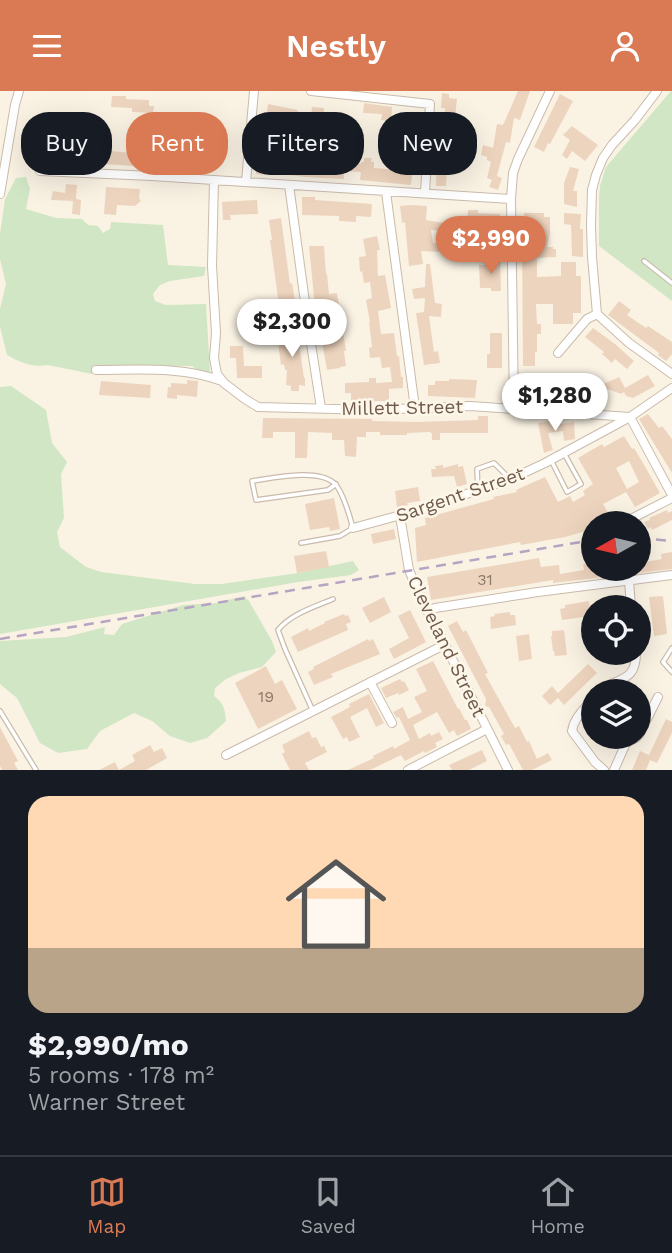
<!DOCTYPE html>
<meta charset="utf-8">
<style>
body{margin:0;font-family:"Work Sans",sans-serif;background:#242831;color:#f1f3f6;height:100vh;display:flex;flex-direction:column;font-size:26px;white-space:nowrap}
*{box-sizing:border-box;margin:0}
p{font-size:23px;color:#9ea1a6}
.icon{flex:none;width:38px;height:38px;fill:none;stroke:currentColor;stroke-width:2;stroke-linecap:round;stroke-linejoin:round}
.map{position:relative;height:679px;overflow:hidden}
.sheet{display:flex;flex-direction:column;background:#171b24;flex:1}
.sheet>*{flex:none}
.hud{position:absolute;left:21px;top:21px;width:630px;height:63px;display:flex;gap:14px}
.needle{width:46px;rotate:262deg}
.controls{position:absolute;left:581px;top:420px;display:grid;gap:14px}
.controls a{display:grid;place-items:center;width:70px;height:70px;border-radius:50%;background:#171b24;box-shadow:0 7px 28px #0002;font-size:35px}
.price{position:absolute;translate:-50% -60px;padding:0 16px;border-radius:24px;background:#fff;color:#222;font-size:23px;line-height:46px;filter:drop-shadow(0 2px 4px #0008)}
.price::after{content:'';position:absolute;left:50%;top:42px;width:21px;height:16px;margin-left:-10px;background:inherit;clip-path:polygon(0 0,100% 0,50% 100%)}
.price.selected{background:#da7a54;color:#fff}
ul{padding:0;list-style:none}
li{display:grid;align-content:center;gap:14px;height:371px;padding:0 28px}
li+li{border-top:2px solid #363941}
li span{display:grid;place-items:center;height:217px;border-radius:21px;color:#555}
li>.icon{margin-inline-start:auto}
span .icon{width:126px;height:126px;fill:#fffc;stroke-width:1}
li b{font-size:30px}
.tag{padding:0 24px;border-radius:28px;background:#171b24;box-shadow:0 7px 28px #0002;font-size:24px;line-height:63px}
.tag.selected{background:#da7a54;color:#fff}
header{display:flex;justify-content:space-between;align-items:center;height:91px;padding:0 28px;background:#da7a54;color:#fff;font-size:32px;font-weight:600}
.tabs{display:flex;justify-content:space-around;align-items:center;height:98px;border-top:2px solid #363941;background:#171b24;font-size:19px;color:#9ea1a6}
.tabs a{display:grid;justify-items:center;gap:4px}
.tabs .selected{color:#da7a54}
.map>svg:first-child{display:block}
.green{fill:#d0e6c4}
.building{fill:#edd4be;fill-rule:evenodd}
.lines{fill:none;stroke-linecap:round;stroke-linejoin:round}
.lane-casing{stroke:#cabbac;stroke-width:6}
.street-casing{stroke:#cabbac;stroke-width:10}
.lane{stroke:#fff;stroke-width:3.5}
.street{stroke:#fff;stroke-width:8}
.rail{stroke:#b6a4c2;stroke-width:2.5;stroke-dasharray:10 7;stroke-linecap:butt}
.labels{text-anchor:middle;stroke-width:5;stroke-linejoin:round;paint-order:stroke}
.number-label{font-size:16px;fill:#8f7968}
.street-label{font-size:19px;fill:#705b4c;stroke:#fdf7ea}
</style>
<header><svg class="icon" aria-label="menu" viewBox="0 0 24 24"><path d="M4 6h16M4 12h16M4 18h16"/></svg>Nestly<svg class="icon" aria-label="person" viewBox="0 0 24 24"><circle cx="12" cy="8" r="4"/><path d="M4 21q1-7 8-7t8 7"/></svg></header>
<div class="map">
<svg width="672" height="679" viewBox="0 0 672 679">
<rect width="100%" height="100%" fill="#faf3e4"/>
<path class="green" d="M671,0H672V210L599,155V106L600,95L606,76Z
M26,86L30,98L26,118L56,127L82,128L88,134L98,135L103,142L110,138L111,131L163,134L168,174L206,176L204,185L170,190L160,194L153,203L155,210L166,214L206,213L210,282L200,281L192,275L94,274L92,283L48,274C33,277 19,271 7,264L0,236V218L6,193L0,168V143L5,108L16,87Z
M11,295L46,319L52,352L67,371L61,383L64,427L57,441L60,456L86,476L101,481L195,493H222L298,482L353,470L359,479L351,484L298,491L0,543V296Z
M244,505L249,510L272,550L276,561L262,576L239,582L226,588L215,597L214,605C224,612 225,619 226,630L207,647L190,652L170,645L152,630L134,622L100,640L87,658L58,662L40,652L17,607L0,593V550L66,546L105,536L104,543L114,544L122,533L183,514L216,512Z"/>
<path class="building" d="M518,0H530L520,29L514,27L510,52L506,51L497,85L502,87L498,99L489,96L492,89L487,87L491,71L487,69V66L481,64L483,54L493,57L497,33L503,34Z
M442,2L449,3V7L457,8L455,26L459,27L458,45H462L460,61L453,60L450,74L447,73L446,95H436L437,71H436L438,61L442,62L446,37H443L445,17H441Z
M560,3L573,10L550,53L548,52L544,61L534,56Z
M112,5H126V8L149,9V15H154L153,22L132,21V17L111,16Z
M364,12L392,16L391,30L381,29L382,23L363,22Z
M268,13L298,19L295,42L291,41L289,56L282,54L285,33L266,31Z
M312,16L324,17L323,39L310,38Z
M572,35L598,54L585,70L572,60L567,68L562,64L570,49L563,44Z
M411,46L418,47L416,60H418V69H414L411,94L360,89L361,81L344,80V88L305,86L268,81V84L256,83L257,68L297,72L299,71L300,66L361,73V71H364V67H372L371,71H374V77L399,79L400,73H405L406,59L409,60Z
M144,53H156V61L213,66V80L155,73V75H146V70L133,69V75L89,72V62H102V60L110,61L111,60L144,63Z
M570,76L579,78L573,100H577V116L564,113V92Z
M66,93L77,94L76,108L81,109L80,124L72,123L73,110L51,109L53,100L65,102Z
M106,96L140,98L139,107L141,110L135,115L117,114L116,124L104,123Z
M302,106H315V109L372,113L371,126L356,125V131L339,130V125L302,124Z
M257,109L258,123L230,124L231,129H223L222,111Z
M411,114L427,115L426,129L444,132L443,140L431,139L433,152L442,153V161L421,160L423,173L409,175L405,131L402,132L400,115Z
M468,119H478V122L500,123L501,154H488L489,145L477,143L478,132H467Z
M524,122H544V126H550V142L547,156H553V158H556V166L537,167V186L561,185V171H576V185H581V222H573V233H553V213H536L537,233H541V243H537V261H535V275H523L522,148H525Z
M564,122L581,123L580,138H583V166L572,165L571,134L564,133Z
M281,127L290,193L292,192L297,222L280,225V221H276L275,214H279L270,149H272L269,129Z
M377,145L380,159H377L378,185L385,184L391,217L378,220L381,243L394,242L397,265H399L401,286H403V297L389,298V310H351V302H345V292L369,291V287H376V292L392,291L390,276L382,277L380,266L370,267L369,257L372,256L369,231H370L366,209L372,207L370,191L364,192L362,180L360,181L359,166L366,165L363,148Z
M309,155H324L326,183H327L329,203L337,202L346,260H344L346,275L340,276V277L327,279L314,206Z
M488,169H500L501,200H491V197H480L479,174H488Z
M426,173H430L435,212L442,213L441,226L429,225L434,261L438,260L440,272L424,274L416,222L424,221L425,207L414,208L412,198L425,196Z
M619,210L631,219L627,224L646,237L648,235L672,251V263L666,270L658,264L659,262L608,224Z
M593,237L615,253L634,270L627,278L615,268L612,272L602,263L604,261L585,246Z
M297,240L304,287H305V295L299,294V300H291V295L286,294L287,279H285L284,273L281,274L277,243Z
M490,242H502V277H487V263H490Z
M230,255H243L244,275H262V287H237L236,267H230Z
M648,284L655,295L633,307L626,305L624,301L621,303L599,295L619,286L625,297Z
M449,288L477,289L475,307L428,305V294H435V290H449Z
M187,289L198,290L197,306L177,304V308L167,307L168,296H171V292L187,293Z
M101,290L151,294L150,307L99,304Z
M648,323L659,337L662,335L672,348V382L639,328Z
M478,325H488V342H440V349H432V343L430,341L407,342V344H380V341H366V346H357L356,366L345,365L344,349H332V342L308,341L307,367H295V341H273V347H262L263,327L372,328V330L416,331L478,329Z
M552,330V334L574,331L575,348L564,350L563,340L548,342L553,359L544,362L538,332Z
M624,345L632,358L634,357L643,372L660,402L635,416L626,401L603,413L614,432H593V438L565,446L521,454L520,451L417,471L415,437L426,434L425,427L494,408L493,406L517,401L516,399L545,386L558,411L570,405L573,411L585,404L583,400L593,393L578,367L602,353L604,356ZM629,370L639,391L627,398L616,377Z
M458,373V376L463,375L467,393L457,396L454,385L432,386L431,378H436L435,375L443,374V377Z
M418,396L420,410L407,412L408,414L397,416L395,400Z
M334,407L340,438L330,440L329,436L310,439L305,413Z
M667,419L668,422L672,420V429L652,439L651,436L648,438L644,431L650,429L649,427Z
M394,438L396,448L373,453L371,443Z
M326,460L329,476L297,482L294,465Z
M672,461V478L553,492V489L431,509L427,486L539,467L541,476L559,474L560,483L584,479L583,473L591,472L592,478H639V472L662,468L661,463Z
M663,505L667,543L654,545L649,506Z
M384,506L391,521L370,532L362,517Z
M589,510L591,525L562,529L560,518L565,517V514Z
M410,519L426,551L394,568L389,558L409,547L398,525Z
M510,521V524H515L516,534L491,538L490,526L495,525L494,523Z
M344,523L345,525L348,524L351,531L346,533L348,539L298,561L291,546L308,537L309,540L325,532L324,531Z
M457,530L463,541L466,539L488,582L485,583L515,637L519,635L527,651L529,650L537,668L548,662L552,669L532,679H523L509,653L506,654L501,645L504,643L489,616L485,615L486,608L448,535Z
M564,539L567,564L555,565L554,560H553L551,545H552V540Z
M529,543L532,568L519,570L516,545Z
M368,548L369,550L373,548L380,563L331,583L333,586L314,594L308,581L314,578L313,576Z
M433,570L458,618L459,617L465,629H467L471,638L457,645L454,639L449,642L437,621L413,634L419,648L430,642L431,645L439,641L443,648L435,652L437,656L425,662L424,660L405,670L401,664L370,679H348L374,667L373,665L393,655L394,658L410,649L399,626L397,627L393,621L403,616L408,628L422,621L414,606L427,600L416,578Z
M588,573L597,582L564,614L558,607L550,614L542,605L552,595L558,602Z
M266,575L275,593L282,589L297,618L258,638L235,592Z
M400,588L402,591L404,590L409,599L399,604L398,602L386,607L381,597Z
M369,603L384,632L376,636L367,617L350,626L360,646L349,651L347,646L343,648L331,626L350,616L349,613Z
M666,628L672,631V642L657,672L650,669L646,679H632L640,660L649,664Z
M0,636L18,670L14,672L18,679H2L0,675Z
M309,640L312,647L316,646L321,656L324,655L327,661L305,672L309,679H290L282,663L285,661L282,654Z
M150,654L154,661L162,657L167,667L146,679H99L115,671L119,679L135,670L132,664Z
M482,659L487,670L469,679H452L449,674Z"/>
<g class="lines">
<g class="lane-casing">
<path id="lane" d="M644,170L672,192
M551,369L567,401L581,393L565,364
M478,399L477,378L494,372L509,387
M301,452L340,445L353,437C350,426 342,399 334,392C317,377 273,387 252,390L256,409L328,399L336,393
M672,557L663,571L672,581
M312,618L285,558L278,539C291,523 314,516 333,508
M0,620L36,679"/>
</g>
<g class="street-casing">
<path id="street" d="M311,0L430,13L425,102
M657,0L635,29L612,54L603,67L596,84L592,99L591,134L592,166L597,223L629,252L672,283
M40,80L152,85L511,108
M214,89L212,175L216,242L214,267L217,283L224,292L245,308L258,316L373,319L470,315L630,326L672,404
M246,91L254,0
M289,94L309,240L321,317
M386,101L415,317
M0,103L15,14L19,0
M558,262L587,228L597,223
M96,279C137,279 182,275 222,290
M514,318L511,108L513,82L518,68L550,0
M400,425L409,479L416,496L508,679
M623,432L672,407
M353,437L423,418L513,387L545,372L630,326L672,297
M629,490L631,516
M427,520L435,517L538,501L672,484
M370,591L392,632
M599,600C619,586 636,591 636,562
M593,607C585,618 574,626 572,640L595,671L604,679
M639,644L658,606
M226,664L444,554
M408,679L487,638
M614,679L626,652L637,646"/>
</g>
<use href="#lane" class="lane"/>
<use href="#street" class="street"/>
<path class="rail" d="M639,447L672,450
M0,548L593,449"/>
</g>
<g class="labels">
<g class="number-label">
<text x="485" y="494">31</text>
<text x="266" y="611">19</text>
</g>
<g class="street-label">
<text transform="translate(402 316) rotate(-1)" y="7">Millett Street</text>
<text transform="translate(460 403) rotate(-19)" y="7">Sargent Street</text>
<text transform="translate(447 555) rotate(64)" y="7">Cleveland Street</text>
</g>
</g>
</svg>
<div class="controls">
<a><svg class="needle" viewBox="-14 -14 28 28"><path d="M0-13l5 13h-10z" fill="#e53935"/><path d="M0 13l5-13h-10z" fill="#9ea1a6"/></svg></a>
<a><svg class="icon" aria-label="locate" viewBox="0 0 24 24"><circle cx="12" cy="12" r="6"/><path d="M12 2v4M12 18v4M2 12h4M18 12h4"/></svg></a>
<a><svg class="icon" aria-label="layers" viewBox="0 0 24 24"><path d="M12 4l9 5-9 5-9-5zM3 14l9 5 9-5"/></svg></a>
</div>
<b class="price selected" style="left:491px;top:185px">$2,990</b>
<b class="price" style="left:292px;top:268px">$2,300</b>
<b class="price" style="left:555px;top:342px">$1,280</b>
<div class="hud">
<a class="tag">Buy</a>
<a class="tag selected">Rent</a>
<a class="tag">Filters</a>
<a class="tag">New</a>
</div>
</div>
<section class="sheet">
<ul>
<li><span style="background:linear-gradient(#ffd9b3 70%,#b9a48a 0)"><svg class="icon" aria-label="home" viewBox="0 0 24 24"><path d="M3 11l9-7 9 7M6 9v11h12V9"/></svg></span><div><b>$2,990/mo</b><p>5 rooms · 178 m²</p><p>Warner Street</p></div></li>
</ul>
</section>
<nav class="tabs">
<a class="selected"><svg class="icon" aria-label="map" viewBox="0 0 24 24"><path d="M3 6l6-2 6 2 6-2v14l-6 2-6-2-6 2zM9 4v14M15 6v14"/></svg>Map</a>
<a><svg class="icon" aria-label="saved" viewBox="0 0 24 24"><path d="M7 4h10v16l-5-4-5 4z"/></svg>Saved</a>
<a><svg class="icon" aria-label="home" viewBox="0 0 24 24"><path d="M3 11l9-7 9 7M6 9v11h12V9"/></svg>Home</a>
</nav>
